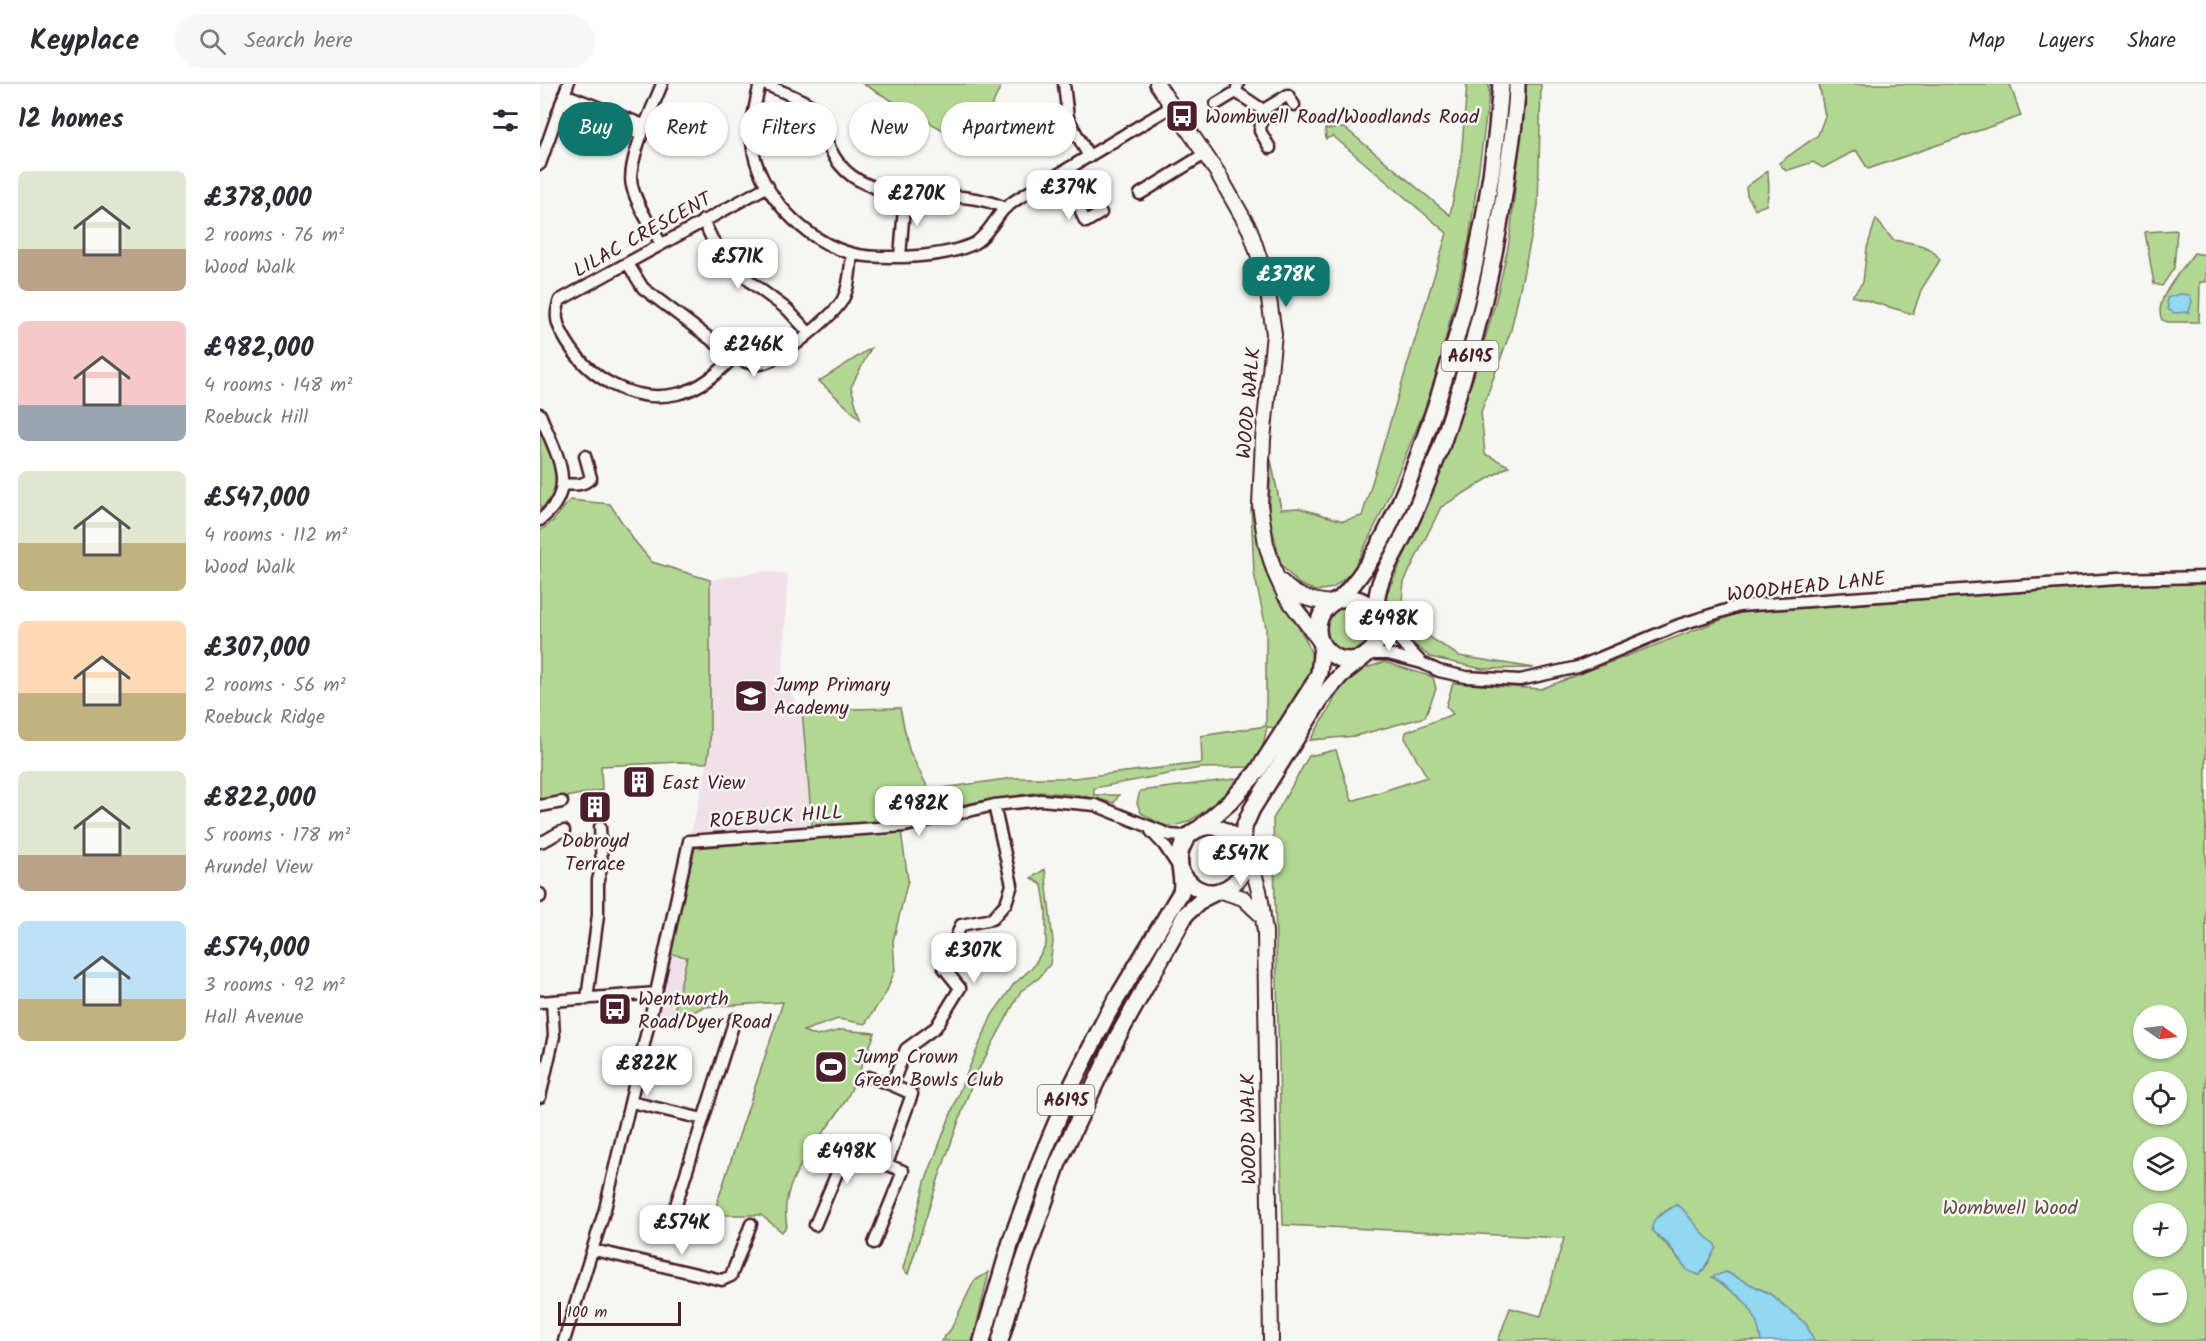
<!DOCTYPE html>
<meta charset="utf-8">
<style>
body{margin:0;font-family:Kalam,sans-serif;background:#f7f7f7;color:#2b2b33;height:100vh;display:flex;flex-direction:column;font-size:22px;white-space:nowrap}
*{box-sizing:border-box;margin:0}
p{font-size:20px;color:#7c7c81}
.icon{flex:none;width:33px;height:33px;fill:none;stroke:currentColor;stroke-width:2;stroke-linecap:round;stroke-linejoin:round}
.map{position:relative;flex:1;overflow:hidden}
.details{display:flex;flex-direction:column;background:#fff;width:540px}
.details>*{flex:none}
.banner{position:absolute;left:18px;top:18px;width:570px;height:54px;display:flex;gap:12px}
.needle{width:39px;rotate:104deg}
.tools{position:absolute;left:1593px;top:921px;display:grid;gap:12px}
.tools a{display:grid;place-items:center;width:54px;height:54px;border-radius:50%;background:#fff;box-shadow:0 2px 4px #0004;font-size:30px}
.scale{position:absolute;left:18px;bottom:15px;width:123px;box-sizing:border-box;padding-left:6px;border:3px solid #4a1f2b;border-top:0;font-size:16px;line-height:21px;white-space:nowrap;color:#4a1f2b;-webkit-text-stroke:4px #f6f6f2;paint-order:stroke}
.price{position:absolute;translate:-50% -51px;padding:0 14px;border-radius:12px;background:#fff;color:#222;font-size:20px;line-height:39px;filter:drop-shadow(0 2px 3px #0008)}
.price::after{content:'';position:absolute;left:50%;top:36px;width:18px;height:14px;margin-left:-9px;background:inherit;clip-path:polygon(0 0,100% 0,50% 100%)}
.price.on{background:#0f766e;color:#fff}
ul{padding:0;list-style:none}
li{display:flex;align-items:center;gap:18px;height:150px;padding:0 18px}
li span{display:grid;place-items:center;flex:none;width:168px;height:120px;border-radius:9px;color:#555}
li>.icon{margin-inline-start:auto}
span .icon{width:72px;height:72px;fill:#fffc;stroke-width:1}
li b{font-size:26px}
h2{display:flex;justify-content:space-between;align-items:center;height:72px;padding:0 18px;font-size:26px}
.tag{padding:0 21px;border-radius:27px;background:#fff;box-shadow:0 2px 4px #0004;font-size:21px;line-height:54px}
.tag.on{background:#0f766e;color:#fff}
header{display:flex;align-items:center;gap:36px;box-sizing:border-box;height:84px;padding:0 30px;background:#fff;border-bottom:2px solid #e1e1e2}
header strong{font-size:28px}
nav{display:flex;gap:33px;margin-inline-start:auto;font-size:21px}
.search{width:420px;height:54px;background:#f7f7f7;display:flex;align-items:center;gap:15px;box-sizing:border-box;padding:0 21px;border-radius:33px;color:#7c7c81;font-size:22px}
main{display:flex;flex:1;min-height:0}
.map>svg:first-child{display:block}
.built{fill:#f0e1e8}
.green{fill:#b1d793;stroke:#7e7b5f;stroke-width:1.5;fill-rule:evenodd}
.water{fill:#91d8f2;stroke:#758ea2;stroke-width:1.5}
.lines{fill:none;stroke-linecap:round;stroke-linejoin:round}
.minor-casing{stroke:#4a1f2b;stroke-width:15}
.major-casing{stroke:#4a1f2b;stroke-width:18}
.highway-casing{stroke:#4a1f2b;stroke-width:20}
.minor{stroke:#f6f6f2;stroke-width:10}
.major{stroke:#f6f6f2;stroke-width:14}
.highway{stroke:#f6f6f2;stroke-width:15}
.labels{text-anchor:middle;stroke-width:5;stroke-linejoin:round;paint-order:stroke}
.shield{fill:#f6f6f2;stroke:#7e6067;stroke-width:1.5}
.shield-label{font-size:18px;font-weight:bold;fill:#4a1f2b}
.poi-label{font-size:20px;fill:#4a1f2b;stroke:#f6f6f2;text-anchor:start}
.street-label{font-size:20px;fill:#4a1f2b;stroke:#f6f6f2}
.park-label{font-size:20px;fill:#644d45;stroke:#f6f6f2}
</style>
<header>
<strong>Keyplace</strong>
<div class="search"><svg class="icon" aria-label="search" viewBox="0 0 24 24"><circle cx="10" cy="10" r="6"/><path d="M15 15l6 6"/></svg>Search here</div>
<nav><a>Map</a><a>Layers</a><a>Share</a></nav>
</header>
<main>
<section class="details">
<h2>12 homes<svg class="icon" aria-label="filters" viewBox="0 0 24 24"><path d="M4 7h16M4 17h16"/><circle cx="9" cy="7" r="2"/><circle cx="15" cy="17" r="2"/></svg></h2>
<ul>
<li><span style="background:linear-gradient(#dfe7d0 65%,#b9a48a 0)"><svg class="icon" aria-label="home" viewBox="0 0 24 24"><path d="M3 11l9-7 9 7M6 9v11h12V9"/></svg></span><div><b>£378,000</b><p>2 rooms · 76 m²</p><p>Wood Walk</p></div></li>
<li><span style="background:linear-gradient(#f6c9c9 70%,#9aa5b1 0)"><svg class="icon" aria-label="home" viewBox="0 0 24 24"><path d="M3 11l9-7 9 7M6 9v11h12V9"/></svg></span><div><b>£982,000</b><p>4 rooms · 148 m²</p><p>Roebuck Hill</p></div></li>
<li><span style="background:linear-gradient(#dfe7d0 60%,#c2b280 0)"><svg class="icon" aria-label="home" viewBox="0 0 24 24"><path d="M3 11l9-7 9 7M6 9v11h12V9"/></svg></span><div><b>£547,000</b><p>4 rooms · 112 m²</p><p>Wood Walk</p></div></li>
<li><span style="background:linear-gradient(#ffd9b3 60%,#c2b280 0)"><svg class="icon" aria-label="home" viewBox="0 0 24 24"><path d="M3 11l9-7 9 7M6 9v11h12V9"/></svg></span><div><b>£307,000</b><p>2 rooms · 56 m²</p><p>Roebuck Ridge</p></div></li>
<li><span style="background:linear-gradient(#dfe7d0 70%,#b9a48a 0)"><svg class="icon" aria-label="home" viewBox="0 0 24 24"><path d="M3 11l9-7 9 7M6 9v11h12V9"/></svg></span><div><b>£822,000</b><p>5 rooms · 178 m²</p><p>Arundel View</p></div></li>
<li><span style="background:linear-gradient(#bfe0f5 65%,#c2b280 0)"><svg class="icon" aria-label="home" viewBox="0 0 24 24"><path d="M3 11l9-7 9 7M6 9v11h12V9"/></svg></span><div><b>£574,000</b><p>3 rooms · 92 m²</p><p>Hall Avenue</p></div></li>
</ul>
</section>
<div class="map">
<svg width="1666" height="1257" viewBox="0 0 1666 1257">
<rect width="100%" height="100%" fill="#f6f6f2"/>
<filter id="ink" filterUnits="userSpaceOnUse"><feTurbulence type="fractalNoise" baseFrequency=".0167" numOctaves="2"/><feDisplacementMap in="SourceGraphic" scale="12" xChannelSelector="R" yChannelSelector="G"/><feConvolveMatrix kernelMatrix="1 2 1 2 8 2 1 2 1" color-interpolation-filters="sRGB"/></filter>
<g filter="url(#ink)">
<path class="built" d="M223,487L248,490L242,597L262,626L272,741L150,751L166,689L170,661V496Z
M130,870L147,873L133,932L119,927Z"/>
<path class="green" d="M323,0H462L432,63Z
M927,0H949V11L929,157L894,303L841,430L812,488L793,504L776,507L759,500L741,481L729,430L731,376L741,425L759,424L803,437L822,432L907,149L793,52L786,55L785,45L805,44L910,131L921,75Z
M984,0H1001L998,122L971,246L941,328L945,370L969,382L901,423L864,498L860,534L919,572L994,584L942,585L890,573L856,545L845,513C898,401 943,285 968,163C972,144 973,123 975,104C979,69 983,35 984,0Z
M1279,0H1470L1481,32L1328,85L1316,66L1283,84L1273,78L1246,87L1239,79L1278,51L1285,32Z
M1228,87L1229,106L1226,121L1215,125L1207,111L1206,103Z
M1336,135L1353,156C1370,159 1390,159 1400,176L1381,206L1373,230L1312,212L1323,198L1327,164Z
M1637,146L1634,184L1622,202L1614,200L1605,148Z
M1654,169L1666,171V198H1660L1659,238H1628L1622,236C1612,217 1642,186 1654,169Z
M331,264L311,303L320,335L279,297Z
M0,345L16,384V409L0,426Z
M30,416L70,420L93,455L112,478L170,496V661L167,679L140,678L61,682L62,706L0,718V447L13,437Z
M711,423C717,451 720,481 734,507C745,529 770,551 772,576C773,596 747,627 736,644L727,643L722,666L710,683L660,684L554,704V711H579L574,719L540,711L500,708L368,729L360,737L272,741L262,626L360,624L369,666L389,706L473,694H534L662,679L661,652L726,642V543L714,489Z
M1598,500H1666V1257H1274L1266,1240L1230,1210L1186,1188L1173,1193L1209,1220L1219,1243L1221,1257H958L970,1224L1001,1232L1024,1154L743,1141L733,735L769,672L796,666L812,717L887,693L865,654L866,648L913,630L906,622L913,599L1001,605L1199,529ZM1604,932H1636V964H1604ZM1604,998H1636V1030H1604ZM1604,1064H1636V1096H1604ZM1136,1121L1141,1124L1165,1152L1169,1178L1159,1191C1141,1184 1134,1165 1118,1153L1117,1133ZM1604,1130H1636V1162H1604ZM1604,1196H1636V1228H1604Z
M786 545a24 24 0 1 1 48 0a24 24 0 1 1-48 0Z
M844,578L893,593L896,605L885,633L815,652L770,656L791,622L799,604L826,584Z
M702,694C682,711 649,749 622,741C615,738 607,732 601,729L597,719L600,707Z
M361,747L368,796L353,857L355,886L346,909L325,940L298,935L263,947L277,952L301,946L335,949C325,973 316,999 303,1021C280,1057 237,1096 247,1142L242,1148L221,1131H173L243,918L163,923L146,932H133L147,873L130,870L155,764Z
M505,785L513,858L510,880L499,894L481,907L434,994L399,1093L368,1190L363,1185L385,1098L421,1003L452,931L474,900L493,883L506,861V826L502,801L491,794Z
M449,1188L433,1257H401L411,1245L434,1197Z"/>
<path class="water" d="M1640,210L1649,211L1652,217L1649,228L1634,229L1628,225L1627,214Z
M1136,1121L1141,1123L1165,1152L1174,1159L1176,1164L1160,1191L1148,1187L1128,1160L1113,1147L1112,1142L1115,1135Z
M1186,1188L1230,1210L1266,1240L1274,1257H1221C1215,1218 1201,1214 1172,1193Z"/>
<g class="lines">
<g class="minor-casing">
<path id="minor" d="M220,0C215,19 211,39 212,58C216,108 266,159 314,170C330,174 347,173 364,173C386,172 409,170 431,161C445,155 454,136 464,125C469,121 474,117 479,114L631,23
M224,0C237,6 274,18 280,30C282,35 282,43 284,48C290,71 303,90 326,100C370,120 421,103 465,124
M524,0L528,34L549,73
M698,0L696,8L723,26L720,47L730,64
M24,10L106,42
M21,19L102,51
M676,20L696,8
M723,26L748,11L754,21
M0,80L28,0
M529,84C533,90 540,98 542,105C545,118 535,121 546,138L561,129
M600,110L663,71
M163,136L172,155L189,177L213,200L248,226L269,249
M121,160C111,142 97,122 92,102C86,79 113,23 122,0
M360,173L365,111
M88,180L103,204L194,273C202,277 211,281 220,280C237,279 295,231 303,215C310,202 310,184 312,170
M194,273C177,290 160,305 137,310C93,320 49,294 27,258C18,243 13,233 20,216L228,102
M0,330C15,369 41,404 0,436
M23,400C34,401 43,402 51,394L45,372
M839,535L880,577
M828,570H848L882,579L899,587L926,593L980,596L1038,583L1139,541L1199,522L1576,495L1666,493
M0,722L22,718
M611,747L624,761L638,782
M0,758C10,756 14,749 24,747
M0,810V813
M47,915L58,831V796L62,781L60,743
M0,918L116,909
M329,993L352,1001
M0,1013L14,952L12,917
M91,1018L163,1035
M347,1080L372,1010L352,1001L366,965L396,943L420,904L404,884L421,841L452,835L466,819L472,801L454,721
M135,1124L195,935
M275,1141L307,1065L363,1087L334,1159
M54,1166L182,1196L191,1192L211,1140
M24,1257L65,1125L116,909L149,757L365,742L454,721L501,716L555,721L630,751L642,752L652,748"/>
</g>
<g class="major-casing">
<path id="major" d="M617,0L677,88L710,146L726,194L734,250L723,355L720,421L726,460L735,489L745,511L779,556
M742,498C755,513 772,517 791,519
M704,768C712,783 719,801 721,818C723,828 723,837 725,847L731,1257
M681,807L703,814L722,832"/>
</g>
<g class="highway-casing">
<path id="highway" d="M778 545a31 31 0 1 1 62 0a31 31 0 1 1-62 0Z
M801,514C839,474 861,419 880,367C923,249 952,126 961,0
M837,530C833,499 851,478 864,451C878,423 890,392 901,363C933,269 956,180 968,81C972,54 977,27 977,0
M659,745L691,717L717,688L775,598L779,589L782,562
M702,763L704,743L712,725L782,613L801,591L825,572
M442,1257L472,1154L501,1075L533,999L567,931L641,808C645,792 635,778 642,763C660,718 727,757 698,795C692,802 683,807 674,808C660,809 651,802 643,791
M460,1257L478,1194L518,1079L577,954L646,830L664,814L678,807"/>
</g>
<use href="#minor" class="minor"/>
<use href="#major" class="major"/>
<use href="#highway" class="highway"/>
</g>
</g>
<defs>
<g id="bus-square" transform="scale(1.725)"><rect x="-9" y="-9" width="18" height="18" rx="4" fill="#4a1f2b" stroke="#f6f6f2"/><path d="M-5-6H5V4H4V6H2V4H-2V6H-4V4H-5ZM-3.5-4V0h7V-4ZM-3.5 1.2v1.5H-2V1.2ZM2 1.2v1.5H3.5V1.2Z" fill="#fff"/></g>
<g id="school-square" transform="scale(1.725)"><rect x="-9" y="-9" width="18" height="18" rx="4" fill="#4a1f2b" stroke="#f6f6f2"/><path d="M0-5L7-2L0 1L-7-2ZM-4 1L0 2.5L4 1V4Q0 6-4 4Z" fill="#fff"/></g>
<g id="building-square" transform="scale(1.725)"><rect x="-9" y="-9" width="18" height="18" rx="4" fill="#4a1f2b" stroke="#f6f6f2"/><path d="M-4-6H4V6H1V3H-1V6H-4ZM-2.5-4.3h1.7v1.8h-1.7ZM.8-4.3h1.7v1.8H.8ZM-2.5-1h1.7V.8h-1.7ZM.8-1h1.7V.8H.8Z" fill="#fff"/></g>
<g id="stadium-square" transform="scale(1.725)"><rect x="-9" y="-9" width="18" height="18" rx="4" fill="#4a1f2b" stroke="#f6f6f2"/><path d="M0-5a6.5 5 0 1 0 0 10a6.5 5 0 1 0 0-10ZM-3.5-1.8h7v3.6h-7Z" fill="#fff"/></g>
</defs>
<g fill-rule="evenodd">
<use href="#bus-square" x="642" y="32"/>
<use href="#school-square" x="211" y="612"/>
<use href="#building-square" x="99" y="698"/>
<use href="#building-square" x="55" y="723"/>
<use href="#bus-square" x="75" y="925"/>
<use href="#stadium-square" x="291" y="983"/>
</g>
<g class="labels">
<g class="shield">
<rect x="901.5" y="257" width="57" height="30" rx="4.5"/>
<rect x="497.5" y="1001" width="57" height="30" rx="4.5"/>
</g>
<g class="shield-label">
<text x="930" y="278">A6195</text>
<text x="526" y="1022">A6195</text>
</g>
<g class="poi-label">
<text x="665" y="39">Wombwell Road/Woodlands Road</text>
<text x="234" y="607">Jump Primary<tspan x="234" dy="23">Academy</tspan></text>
<text x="122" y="705">East View</text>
<text x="55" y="763" text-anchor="middle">Dobroyd<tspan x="55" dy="23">Terrace</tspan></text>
<text x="98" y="921">Wentworth<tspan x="98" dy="23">Road/Dyer Road</tspan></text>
<text x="314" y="979">Jump Crown<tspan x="314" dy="23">Green Bowls Club</tspan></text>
</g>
<g class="street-label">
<text transform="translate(102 150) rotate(-29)" y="7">LILAC CRESCENT</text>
<text transform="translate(708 319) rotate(-85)" y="7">WOOD WALK</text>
<text transform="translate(1266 502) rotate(-6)" y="7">WOODHEAD LANE</text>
<text transform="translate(236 732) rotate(-4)" y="7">ROEBUCK HILL</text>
<text transform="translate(708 1045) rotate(-91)" y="7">WOOD WALK</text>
</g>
<g class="park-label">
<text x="1470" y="1130">Wombwell Wood</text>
</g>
</g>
</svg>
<div class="tools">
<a><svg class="needle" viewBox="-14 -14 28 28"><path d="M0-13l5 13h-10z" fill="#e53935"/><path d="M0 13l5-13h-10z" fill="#7c7c81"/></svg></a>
<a><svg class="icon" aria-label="locate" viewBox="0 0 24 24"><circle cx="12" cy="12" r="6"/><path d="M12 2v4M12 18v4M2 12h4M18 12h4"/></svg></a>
<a><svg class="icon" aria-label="layers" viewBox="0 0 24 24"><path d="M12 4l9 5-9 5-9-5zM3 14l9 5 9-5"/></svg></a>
<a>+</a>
<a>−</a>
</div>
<div class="scale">100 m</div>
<b class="price" style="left:529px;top:137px">£379K</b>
<b class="price" style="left:377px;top:143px">£270K</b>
<b class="price" style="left:198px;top:206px">£571K</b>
<b class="price on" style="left:746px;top:224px">£378K</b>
<b class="price" style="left:214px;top:294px">£246K</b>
<b class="price" style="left:849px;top:568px">£498K</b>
<b class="price" style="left:379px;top:753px">£982K</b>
<b class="price" style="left:701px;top:803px">£547K</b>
<b class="price" style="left:434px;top:900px">£307K</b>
<b class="price" style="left:107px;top:1013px">£822K</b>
<b class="price" style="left:307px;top:1101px">£498K</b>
<b class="price" style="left:142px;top:1172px">£574K</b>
<div class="banner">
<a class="tag on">Buy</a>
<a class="tag">Rent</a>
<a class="tag">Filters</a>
<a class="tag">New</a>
<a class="tag">Apartment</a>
</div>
</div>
</main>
